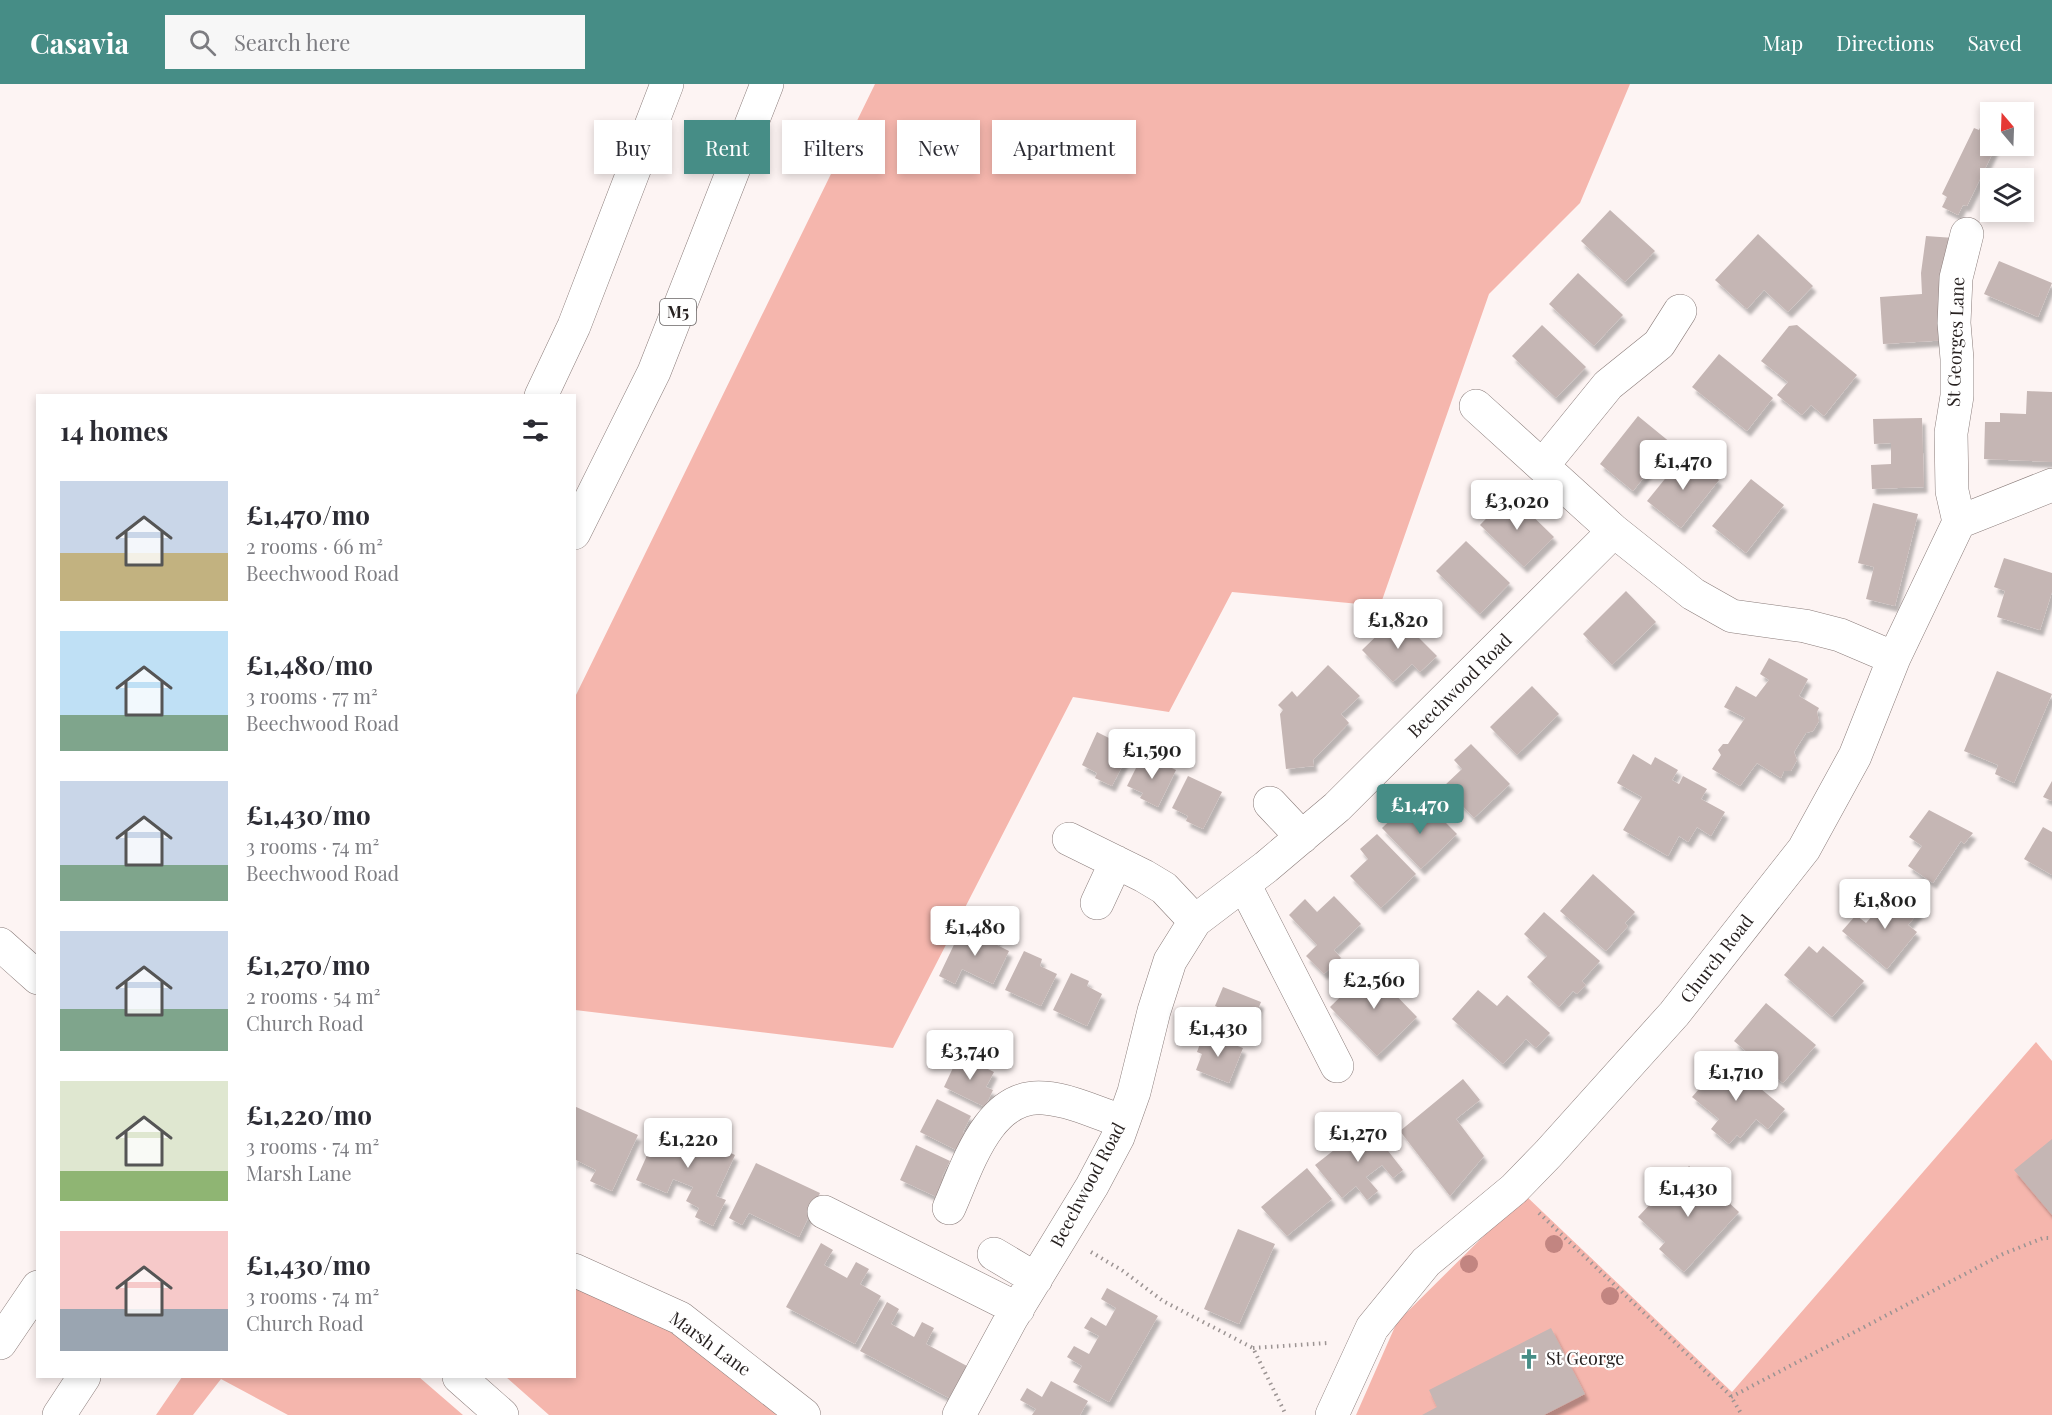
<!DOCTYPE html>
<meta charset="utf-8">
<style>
body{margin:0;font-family:"Playfair Display",serif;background:#f7f7f7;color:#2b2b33;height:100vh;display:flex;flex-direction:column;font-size:22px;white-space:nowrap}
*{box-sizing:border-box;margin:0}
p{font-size:20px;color:#7c7c81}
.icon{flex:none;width:33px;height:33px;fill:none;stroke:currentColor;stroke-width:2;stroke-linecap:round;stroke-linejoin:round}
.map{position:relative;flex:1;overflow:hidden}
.panel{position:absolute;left:36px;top:310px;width:540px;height:984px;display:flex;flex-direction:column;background:#fff;border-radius:0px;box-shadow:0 3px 9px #0003}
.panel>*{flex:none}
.hud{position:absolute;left:594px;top:36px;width:570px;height:54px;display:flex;gap:12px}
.needle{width:39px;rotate:341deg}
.fabs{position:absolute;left:1980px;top:18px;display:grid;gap:12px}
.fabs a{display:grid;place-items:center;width:54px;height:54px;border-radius:0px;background:#fff;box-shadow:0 3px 9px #0003;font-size:30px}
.price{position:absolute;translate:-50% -51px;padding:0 14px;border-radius:6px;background:#fff;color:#222;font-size:20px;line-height:39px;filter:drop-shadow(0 2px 3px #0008)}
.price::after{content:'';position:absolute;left:50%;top:36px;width:18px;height:14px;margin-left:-9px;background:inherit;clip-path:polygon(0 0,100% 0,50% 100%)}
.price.active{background:#468d86;color:#fff}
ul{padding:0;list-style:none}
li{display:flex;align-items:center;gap:18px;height:150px;padding:0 24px}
li span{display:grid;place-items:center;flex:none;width:168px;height:120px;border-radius:0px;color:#555}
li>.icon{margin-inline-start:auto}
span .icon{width:72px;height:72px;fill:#fffc;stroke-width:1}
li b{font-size:26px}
h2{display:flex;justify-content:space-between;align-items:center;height:72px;padding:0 24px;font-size:26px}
.tag{padding:0 21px;border-radius:0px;background:#fff;box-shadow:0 3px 9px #0003;font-size:21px;line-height:54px}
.tag.active{background:#468d86;color:#fff}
header{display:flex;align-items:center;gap:36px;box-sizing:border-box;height:84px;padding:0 30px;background:#468d86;color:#fff}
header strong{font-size:28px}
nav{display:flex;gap:33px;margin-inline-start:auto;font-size:21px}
.search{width:420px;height:54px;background:#f7f7f7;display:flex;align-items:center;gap:15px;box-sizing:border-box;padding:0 21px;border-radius:0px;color:#7c7c81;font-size:22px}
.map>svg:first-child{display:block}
.green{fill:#f5b6ad}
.building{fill:#c5b6b4;filter:url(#shadow)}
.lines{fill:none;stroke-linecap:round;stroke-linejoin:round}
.minor-casing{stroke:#8a7c7a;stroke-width:34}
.highway-casing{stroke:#8a7c7a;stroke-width:34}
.path{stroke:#9c9493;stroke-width:4;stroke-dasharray:1.5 4.5;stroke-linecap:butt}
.minor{stroke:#fff;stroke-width:33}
.highway{stroke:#fff;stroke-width:33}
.tree{fill:#c28581}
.labels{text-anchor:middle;stroke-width:4.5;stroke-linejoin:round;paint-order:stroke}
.shield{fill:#fff;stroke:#686464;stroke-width:1.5}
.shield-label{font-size:16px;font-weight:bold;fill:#282221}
.street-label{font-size:18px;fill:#282221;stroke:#fff}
.poi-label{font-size:18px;fill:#282221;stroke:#fff;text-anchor:start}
</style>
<header>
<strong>Casavia</strong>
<div class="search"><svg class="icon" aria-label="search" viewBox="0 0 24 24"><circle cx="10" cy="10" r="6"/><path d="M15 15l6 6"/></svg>Search here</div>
<nav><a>Map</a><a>Directions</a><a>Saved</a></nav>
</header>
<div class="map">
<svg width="2052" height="1331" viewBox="0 0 2052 1331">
<defs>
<filter id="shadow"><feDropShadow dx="3.5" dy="6" stdDeviation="1.5" flood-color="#0004"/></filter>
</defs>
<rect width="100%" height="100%" fill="#fdf4f3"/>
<path class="green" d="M875,0H1630L1580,119L1489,210L1380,522L1232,508L1169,628L1073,613L893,964L575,926V613Z
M2036,958L2052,977V1331H1356L1397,1238L1525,1111L1732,1308Z
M575,1195L676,1240L793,1331H549L506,1293H574Z
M182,1293H419L463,1331H288L221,1295L193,1331H156Z"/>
<path class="building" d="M1983,37L1990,40V62H1996L1967,122L1963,121L1958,131L1942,123L1947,113L1942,110L1974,44L1979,46Z
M1610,126L1655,167L1625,198L1581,157Z
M1758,150L1813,202L1788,228L1764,206L1747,225L1715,196Z
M1926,152L1954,154L1949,256L1883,260L1880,213L1922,210L1921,189Z
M1999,177L2052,199L2038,233L1984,210Z
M1578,189L1623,231L1594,262L1549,220Z
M1542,241L1586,283L1556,314L1512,272Z
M1797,241L1857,291L1824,332L1811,321L1802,331L1777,311L1788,298L1761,277L1789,242Z
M1719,270L1773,314L1747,347L1692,303Z
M2027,307L2052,308V378L1984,375L1985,338H2000V329L2026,330Z
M1638,332L1671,359L1633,407L1600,380Z
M1922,334L1924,403L1872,405L1871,381L1891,380V359L1874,360L1873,335Z
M1686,369L1719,396L1681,444L1647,417Z
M1751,395L1784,421L1746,469L1712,442Z
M1510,410L1554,453L1524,483L1480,441Z
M1873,419L1918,430L1895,522L1866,515L1874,483L1858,479Z
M1466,457L1510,499L1480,530L1436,487Z
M2004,474L2052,489V508L2040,546L1997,533L2005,507L1994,503Z
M1626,507L1656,538L1612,581L1583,550Z
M1397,532L1437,572L1420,588L1412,580L1393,598L1362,566Z
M1769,574L1808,595L1799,612L1819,624L1817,628L1819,637L1813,647L1806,649L1794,668L1797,676L1791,687H1784L1781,694L1757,679L1740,702L1712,685L1721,671L1718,666L1723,660H1728L1745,634L1724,623L1736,602L1756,613L1769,596L1760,590Z
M1328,581L1360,612L1341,630L1349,639L1313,676L1314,682L1286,685L1280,630L1283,626L1278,621L1292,607L1297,613Z
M1997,587L2052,610L2014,699L1995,690L1998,681L1964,667Z
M1532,602L1559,630L1517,671L1490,643Z
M1097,648L1131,665L1112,702L1095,694L1097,689L1082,681Z
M1471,660L1510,700L1474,734L1444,702L1462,685L1454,676Z
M1143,670L1176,686L1158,723L1140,714L1143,709L1127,702Z
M1633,670L1651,681L1655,673L1678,686L1672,696L1679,700L1683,692L1707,705L1701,715L1725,728L1711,752L1697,743L1688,758L1679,752L1668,772L1623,746L1642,713L1617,699Z
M1188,692L1222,708L1203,745L1186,737L1188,732L1172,724Z
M2052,697V717L2043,713Z
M1426,719L1457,750L1421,785L1382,744L1399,728L1407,737Z
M1929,726L1973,749L1964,760L1961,757L1933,799L1908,782L1922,762L1909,753Z
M2043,743L2052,748V791L2024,775Z
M1377,750L1416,790L1381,824L1350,792L1368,775L1360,765Z
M1593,790L1635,828L1625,839L1628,842L1606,867L1560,827Z
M1894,807L1919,828L1908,841L1917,848L1887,885L1842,847L1856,831L1866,839Z
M1334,812L1361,840L1334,866L1341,874L1324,890L1306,872L1317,861L1289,831L1305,815L1317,828Z
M1544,828L1600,877L1582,897L1586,901L1577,910L1573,907L1559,923L1527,893L1547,872L1524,850Z
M962,844L978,851L980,847L998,855L995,860L1009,867L993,900L962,885L955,900L939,892Z
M1809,862L1817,869L1823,862L1864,897L1832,933L1784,891Z
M1024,867L1042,875L1040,882L1057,890L1041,922L1005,906Z
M1377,877L1389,890L1382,897L1417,933L1377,972L1330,923Z
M1071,889L1089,897L1087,902L1102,910L1087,942L1053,926Z
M1223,903L1261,918L1247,953L1214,940L1220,924L1215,922Z
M1478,906L1497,922L1507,911L1550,949L1536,964L1526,955L1503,980L1452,935Z
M1766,919L1816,961L1783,999L1734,957Z
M1204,949L1243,964L1229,999L1196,986L1202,970L1197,968Z
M959,971L994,988L986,1003L993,1006L985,1023L944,1003Z
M1725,975L1785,1025L1768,1045L1756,1035L1740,1054L1737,1051L1729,1060L1711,1045L1719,1035L1692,1013Z
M1463,995L1480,1016L1456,1035L1484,1072L1450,1112L1400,1047Z
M937,1015L971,1032L963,1048L970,1052L962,1069L920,1048Z
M574,1022L638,1051L612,1107L590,1097L596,1086L576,1076L574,1079Z
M662,1038L735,1071L716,1112L726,1116L713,1142L695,1133L699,1124L686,1117L693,1103L673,1095L667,1109L636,1096Z
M1367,1040L1403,1086L1393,1094L1382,1081L1366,1093L1378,1107L1367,1116L1356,1102L1342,1114L1315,1081Z
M2052,1055V1131L2014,1086Z
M916,1061L950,1077L942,1093L948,1096L939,1114L900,1096Z
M756,1079L820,1109L799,1153L749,1129L742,1141L729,1134Z
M1689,1082L1739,1128L1684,1188L1659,1165L1665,1158L1638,1133L1669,1100L1692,1121L1695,1118L1674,1098Z
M1307,1084L1332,1115L1287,1152L1261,1123Z
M1238,1145L1275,1160L1239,1240L1204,1225Z
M821,1159L833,1166L824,1181L847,1194L856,1178L869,1185L860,1200L881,1212L855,1260L786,1223Z
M1107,1204L1158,1232L1109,1318L1073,1298L1082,1282L1067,1273L1074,1262L1089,1270L1099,1252L1084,1244L1091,1233L1106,1242L1116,1224L1101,1215Z
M887,1218L899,1225L891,1240L914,1253L922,1238L934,1244L926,1260L967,1282L949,1314L860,1267Z
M1551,1244L1585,1310L1544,1331H1422L1437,1323L1429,1306Z
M1051,1297L1088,1317L1080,1331H1032L1036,1325L1020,1316L1027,1304L1042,1313Z"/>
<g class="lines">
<g class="minor-casing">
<path id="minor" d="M1476,322L1614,447L1693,510L1732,532L1805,542L1840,551L1894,574
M1543,381L1608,301L1659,260L1680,227
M1959,438L1952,407L1951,349L1957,312V275L1954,239L1956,194L1967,150
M1270,719L1302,753
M1069,755L1144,792L1164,804L1195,837
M1244,800L1337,982
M1097,819L1116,778
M0,860L38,894
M949,1124C967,1084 988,1009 1044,1014C1071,1016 1098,1029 1123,1038
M824,1128L1018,1225
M994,1170L1036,1195
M574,1186L680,1234L804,1331
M459,1293L502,1331
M959,1331L1011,1235L1092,1102L1118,1053L1134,1008L1154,927L1170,877L1195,837L1266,783L1337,723L1614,447
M1332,1331L1372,1244L1426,1178L1514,1105L1548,1070L1674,930L1804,765L1855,672L1894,574L1959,438L2052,401"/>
</g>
<g class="highway-casing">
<path id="highway" d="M541,312L574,242L667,0
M574,449L654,288L767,0
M0,1259L38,1203
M59,1331L84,1293"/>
</g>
<path class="path" d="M1539,1129L1730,1311L1742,1331
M1091,1168L1123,1187L1163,1217L1253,1264L1286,1331
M1253,1264L1327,1259
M1731,1313L2003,1170L2043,1154H2052"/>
<use href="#minor" class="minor"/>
<use href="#highway" class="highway"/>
</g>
<g class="tree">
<circle cx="1554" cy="1160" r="9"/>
<circle cx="1469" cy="1180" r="9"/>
<circle cx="1610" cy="1212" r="9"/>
</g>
<defs>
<g id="church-bare" transform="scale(1.62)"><path d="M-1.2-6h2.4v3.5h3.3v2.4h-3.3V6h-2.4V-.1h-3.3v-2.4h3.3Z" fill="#468d86" stroke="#fff" stroke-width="2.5" paint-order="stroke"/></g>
</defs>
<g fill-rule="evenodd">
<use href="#church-bare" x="1529" y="1275"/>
</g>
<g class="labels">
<rect class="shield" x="660" y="215" width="36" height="26" rx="4.5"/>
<g class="shield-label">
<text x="678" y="234">M5</text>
</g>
<g class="street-label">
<text transform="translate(1956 258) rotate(-88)" y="6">St Georges Lane</text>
<text transform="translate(1460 602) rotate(-45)" y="6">Beechwood Road</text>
<text transform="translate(1717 875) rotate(-52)" y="6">Church Road</text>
<text transform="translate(1088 1101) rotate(-62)" y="6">Beechwood Road</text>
<text transform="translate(710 1260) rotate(36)" y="6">Marsh Lane</text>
</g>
<g class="poi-label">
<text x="1546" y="1281">St George</text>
</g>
</g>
</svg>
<div class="fabs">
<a><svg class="needle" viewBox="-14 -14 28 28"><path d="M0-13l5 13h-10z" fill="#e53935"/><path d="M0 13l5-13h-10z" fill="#7c7c81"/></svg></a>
<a><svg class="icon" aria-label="layers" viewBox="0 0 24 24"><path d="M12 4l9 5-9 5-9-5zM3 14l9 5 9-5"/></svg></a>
</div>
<b class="price" style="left:1683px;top:407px">£1,470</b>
<b class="price" style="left:1517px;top:447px">£3,020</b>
<b class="price" style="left:1398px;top:566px">£1,820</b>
<b class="price" style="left:1152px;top:696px">£1,590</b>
<b class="price active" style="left:1420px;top:751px">£1,470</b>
<b class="price" style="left:1885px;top:846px">£1,800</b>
<b class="price" style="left:975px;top:873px">£1,480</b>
<b class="price" style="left:1374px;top:926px">£2,560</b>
<b class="price" style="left:1218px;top:974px">£1,430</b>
<b class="price" style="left:970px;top:997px">£3,740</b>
<b class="price" style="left:1736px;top:1018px">£1,710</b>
<b class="price" style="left:1358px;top:1079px">£1,270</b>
<b class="price" style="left:688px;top:1085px">£1,220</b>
<b class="price" style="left:1688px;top:1134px">£1,430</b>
<div class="hud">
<a class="tag">Buy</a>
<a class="tag active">Rent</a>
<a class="tag">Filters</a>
<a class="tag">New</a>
<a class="tag">Apartment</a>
</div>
<section class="panel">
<h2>14 homes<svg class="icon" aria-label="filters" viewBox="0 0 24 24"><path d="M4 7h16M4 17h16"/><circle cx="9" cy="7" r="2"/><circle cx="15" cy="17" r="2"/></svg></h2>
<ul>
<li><span style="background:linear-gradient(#c9d6e8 60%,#c2b280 0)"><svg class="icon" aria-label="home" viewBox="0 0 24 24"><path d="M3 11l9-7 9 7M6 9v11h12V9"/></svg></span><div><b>£1,470/mo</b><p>2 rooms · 66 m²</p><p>Beechwood Road</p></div></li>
<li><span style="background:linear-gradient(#bfe0f5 70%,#7fa58c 0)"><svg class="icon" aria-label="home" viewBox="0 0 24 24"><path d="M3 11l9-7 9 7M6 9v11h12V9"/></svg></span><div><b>£1,480/mo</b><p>3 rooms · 77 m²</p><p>Beechwood Road</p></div></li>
<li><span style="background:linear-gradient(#c9d6e8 70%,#7fa58c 0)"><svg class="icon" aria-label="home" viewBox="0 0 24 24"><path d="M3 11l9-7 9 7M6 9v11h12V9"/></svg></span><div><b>£1,430/mo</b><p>3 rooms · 74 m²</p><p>Beechwood Road</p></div></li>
<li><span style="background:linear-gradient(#c9d6e8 65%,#7fa58c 0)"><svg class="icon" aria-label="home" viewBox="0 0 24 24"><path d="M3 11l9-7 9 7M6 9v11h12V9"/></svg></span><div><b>£1,270/mo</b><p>2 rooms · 54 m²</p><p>Church Road</p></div></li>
<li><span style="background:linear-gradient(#dfe7d0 75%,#8fb573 0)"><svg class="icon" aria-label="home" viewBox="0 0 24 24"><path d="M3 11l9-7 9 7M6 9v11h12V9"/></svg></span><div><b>£1,220/mo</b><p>3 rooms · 74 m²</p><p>Marsh Lane</p></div></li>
<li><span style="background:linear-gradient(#f6c9c9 65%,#9aa5b1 0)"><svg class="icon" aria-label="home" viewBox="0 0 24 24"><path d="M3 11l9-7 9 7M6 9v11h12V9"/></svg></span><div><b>£1,430/mo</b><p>3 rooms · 74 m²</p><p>Church Road</p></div></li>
</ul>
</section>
</div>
